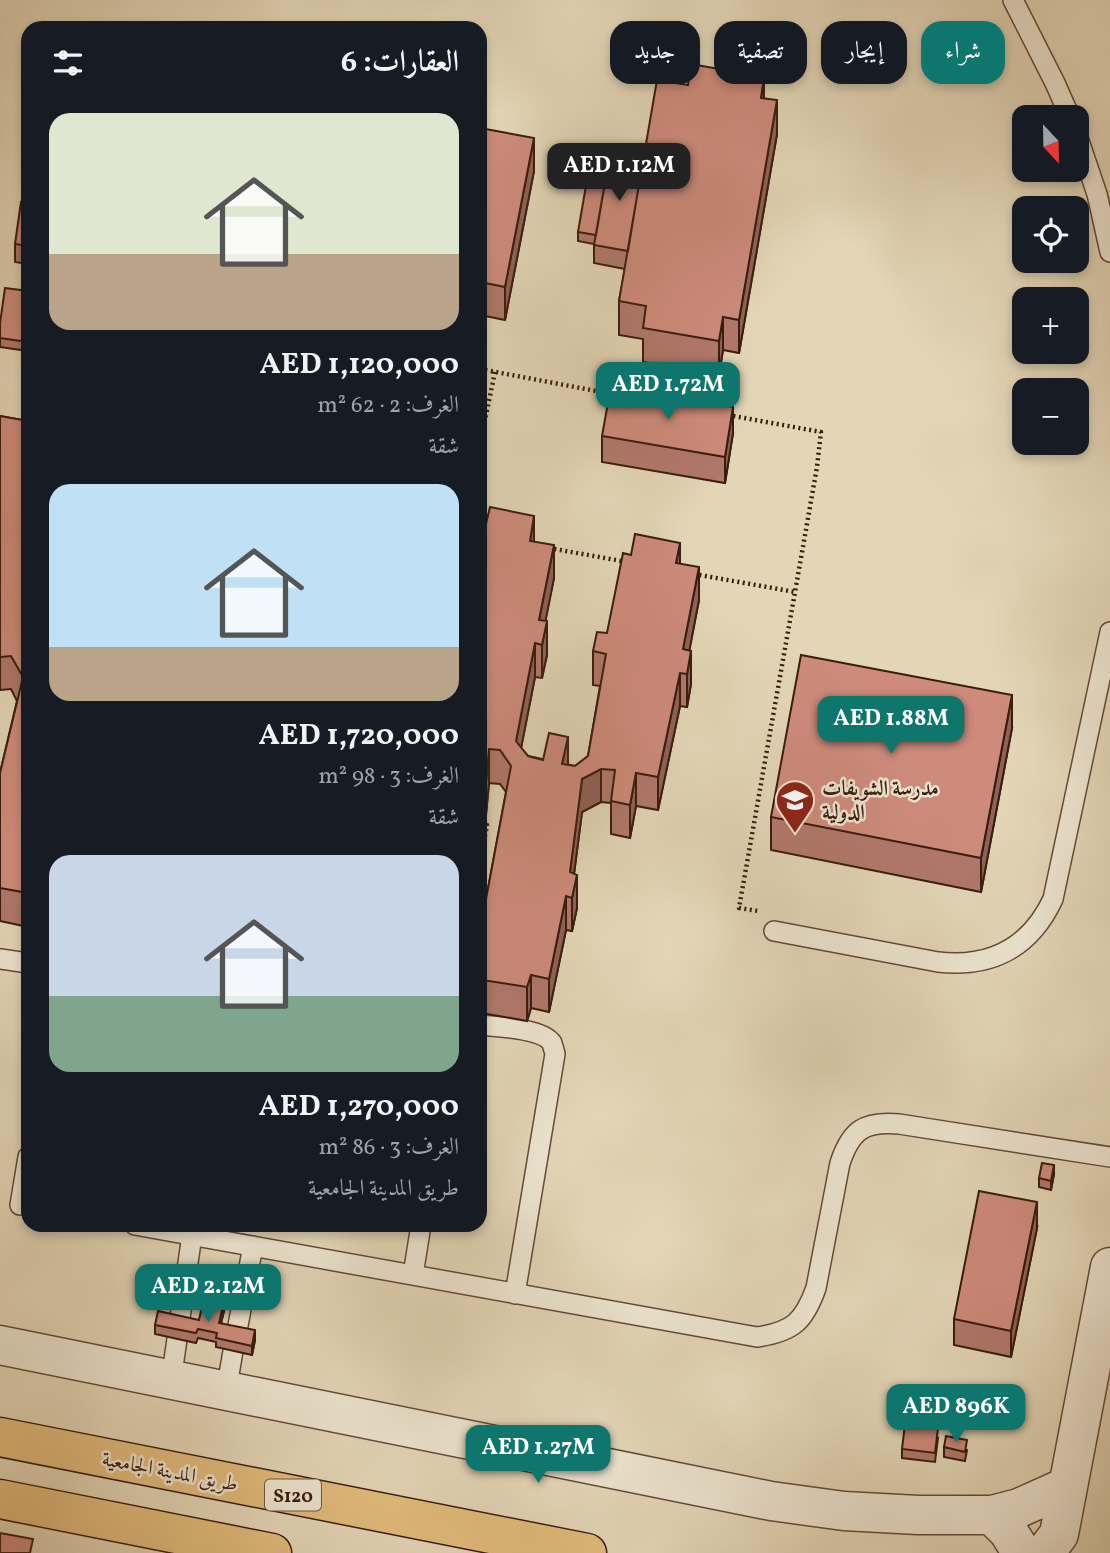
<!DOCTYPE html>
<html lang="ar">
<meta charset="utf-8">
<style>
body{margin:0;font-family:Vollkorn,Amiri,serif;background:#242831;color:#f1f3f6;direction:rtl;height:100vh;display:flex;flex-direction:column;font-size:26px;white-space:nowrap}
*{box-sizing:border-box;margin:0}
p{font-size:23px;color:#9ea1a6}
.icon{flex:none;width:38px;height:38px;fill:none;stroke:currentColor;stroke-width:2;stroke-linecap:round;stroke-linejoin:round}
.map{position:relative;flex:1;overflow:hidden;direction:ltr}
.drawer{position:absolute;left:21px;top:21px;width:466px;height:1211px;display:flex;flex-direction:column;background:#171b24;border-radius:21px;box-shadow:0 4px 10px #0003;direction:rtl}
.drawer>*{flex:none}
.hud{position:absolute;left:508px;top:21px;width:497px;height:63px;direction:rtl;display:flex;gap:14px}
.needle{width:46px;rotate:158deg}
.controls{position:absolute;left:1012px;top:105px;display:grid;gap:14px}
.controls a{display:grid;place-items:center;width:77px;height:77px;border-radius:14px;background:#171b24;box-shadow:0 4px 10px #0003;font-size:35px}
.price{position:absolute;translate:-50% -60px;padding:0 16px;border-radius:14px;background:#0f766e;color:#fff;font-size:23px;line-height:46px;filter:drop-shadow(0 2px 4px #0008)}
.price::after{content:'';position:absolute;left:50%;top:42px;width:21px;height:16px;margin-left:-10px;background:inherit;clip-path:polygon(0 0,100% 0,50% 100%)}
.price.selected{background:#222;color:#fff}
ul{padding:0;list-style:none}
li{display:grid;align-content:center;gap:14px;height:371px;padding:0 28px}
li span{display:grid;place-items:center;height:217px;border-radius:21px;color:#555}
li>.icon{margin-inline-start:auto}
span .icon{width:126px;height:126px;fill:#fffc;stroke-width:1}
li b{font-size:30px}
h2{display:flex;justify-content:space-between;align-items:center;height:84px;padding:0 28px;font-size:30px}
.chip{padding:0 24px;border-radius:21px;background:#171b24;box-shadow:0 4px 10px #0003;font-size:24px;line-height:63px}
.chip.selected{background:#0f766e;color:#fff}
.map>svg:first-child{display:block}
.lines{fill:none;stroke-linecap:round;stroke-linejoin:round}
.lane-casing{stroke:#634a38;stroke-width:22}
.street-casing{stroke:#634a38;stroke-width:41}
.primary-casing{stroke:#381c0e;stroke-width:41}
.path{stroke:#381c0e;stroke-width:4.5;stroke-dasharray:2 3.5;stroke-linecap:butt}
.lane{stroke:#ede4d0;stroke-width:19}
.street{stroke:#ede4d0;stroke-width:38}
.primary{stroke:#e2bb7c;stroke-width:38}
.wall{fill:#b1786b;stroke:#381c0e;stroke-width:2}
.shaded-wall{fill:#906157;stroke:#381c0e;stroke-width:2}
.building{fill:#ce8b7c;stroke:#381c0e;stroke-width:2}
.labels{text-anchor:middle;stroke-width:5;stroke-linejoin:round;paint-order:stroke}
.shield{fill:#ede4d0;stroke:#6e5848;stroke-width:2}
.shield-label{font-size:19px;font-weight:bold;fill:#381c0e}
.poi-label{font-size:21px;font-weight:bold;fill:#381c0e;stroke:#ede4d0;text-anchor:start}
.street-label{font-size:21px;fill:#381c0e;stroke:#ede4d0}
</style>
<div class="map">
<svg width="1110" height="1553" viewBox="0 0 1110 1553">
<rect width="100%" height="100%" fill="#e3d6b7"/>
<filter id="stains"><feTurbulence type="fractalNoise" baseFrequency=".00286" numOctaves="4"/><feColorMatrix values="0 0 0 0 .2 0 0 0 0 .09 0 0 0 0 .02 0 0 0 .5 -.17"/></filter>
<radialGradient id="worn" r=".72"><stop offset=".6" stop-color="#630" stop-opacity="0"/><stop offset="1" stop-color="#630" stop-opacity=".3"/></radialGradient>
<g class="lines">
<g class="lane-casing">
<path id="lane" d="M1013,0L1055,83L1070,117
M1076,132L1097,194L1110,252
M774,931L938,962C991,968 1030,948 1053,899L1110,632
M0,959L28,963
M480,1025C497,1027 542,1028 552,1043C552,1044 555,1053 555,1054L515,1294
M20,1205L28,1157
M135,1225L757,1337C792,1332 804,1322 816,1288L840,1163C851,1130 864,1121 899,1124L1110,1157
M413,1275L421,1225
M179,1325L192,1235
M236,1336L253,1246
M171,1381L177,1339
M226,1392L233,1351"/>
</g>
<g class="street-casing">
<path id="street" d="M0,1345L771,1501L844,1511L918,1515H992L1019,1508L1068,1486
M992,1515L1008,1531L1022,1553
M1045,1553L1059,1534L1110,1267"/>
</g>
<g class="primary-casing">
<path id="primary" d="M0,1437L587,1553
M0,1499L272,1553"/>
</g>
<path class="path" d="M480,369L612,394
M728,415L821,432L817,467L795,592L739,908L758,911
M480,444L495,372
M549,548L627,562
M694,574L795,592
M480,825H487L480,863"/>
<use href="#lane" class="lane"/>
<use href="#street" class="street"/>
<use href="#primary" class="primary"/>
</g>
<path class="wall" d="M764,98L777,134L739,353L723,350L719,374L643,362V339L619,335V301L625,269L594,263V244L578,241V232L606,177L643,160Z
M480,128L534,171L505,320L480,315Z
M28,203V264L15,262V244Z
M28,291V351L0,347V323Z
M0,416L28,421V927L0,921V773L17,701L11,689L0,690Z
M733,433L725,483L602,462V436Z
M480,533L534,542L554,578L545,621L547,655L542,678L535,677L521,748L528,756L575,766L588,756L600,686L593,685V651L607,633L680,564L699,600L689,650L691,684L687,707L680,706L658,810L636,806L630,838L611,834V803L601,802L582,812L574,874L577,908L572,931L566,930L549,1012L531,1008L527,1021L482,1013V999H480V931L506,792L500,784L489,783L486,815L480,814Z
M1012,728L981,892L771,850V817Z
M1054,1174L1051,1190L1039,1187V1178Z
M1037,1228L1011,1357L954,1345V1319Z
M224,1311L221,1323L255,1340L252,1355L216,1347V1342L198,1338L196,1343L155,1334V1325L199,1320Z
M938,1438L935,1462L902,1458V1449Z
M944,1447L967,1450L965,1461L944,1457Z"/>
<path class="shaded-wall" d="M764,77V110L761,98Z
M777,100V134L739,353V320Z
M534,138V171L505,320V287Z
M723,317V350L719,374V341Z
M733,407V433L725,483V457Z
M534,516V549L530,541Z
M680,543V576L676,563Z
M554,545V578L541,644L539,620Z
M699,567V600L685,674L683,649Z
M547,621V655L542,678V645Z
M28,628V661L23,649Z
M535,643V677L516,774V741Z
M691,651V684L687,707V674Z
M680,673V706L658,810V777Z
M1012,695V728L981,892V858Z
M568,737V771L562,764Z
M489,749V783L486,815V782Z
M601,769V802L582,812L571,897L570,872L582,779Z
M636,773V806L630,838V805Z
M577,875V908L572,931V898Z
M566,896V930L549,1012V979Z
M531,975V1008L527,1021V987Z
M1054,1165V1174L1051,1190V1181Z
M1037,1202V1228L1011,1357V1331Z
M224,1302V1311L219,1332V1323Z
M255,1330V1340L252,1355V1346Z"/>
<path class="building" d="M691,64L764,77L761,98L777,100L739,320L723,317L719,341L643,328L646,306L619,301L657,80L688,85Z
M480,128L534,138L505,287L480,282Z
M610,154L643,160L628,251L594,245Z
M588,174L606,177L596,235L578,232Z
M21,202L28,203V246L15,244Z
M5,288L28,291V342L0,338V323Z
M611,386L733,407L725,457L602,436Z
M0,416L28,421V628L23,649L28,656V893L0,888V773L23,677L11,656L0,657Z
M490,507L534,516L530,541L554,545L539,620L547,621L542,645L535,643L516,741L528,756L543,760L549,733L568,737L562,764L575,766L588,756L606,654L593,651L597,632L607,633L623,553L631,555L635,534L680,543L676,563L699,567L683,649L691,651L687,674L680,673L658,777L636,773L630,805L611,801L615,770L601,769L582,779L570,872L577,875L572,898L566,896L549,979L531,975L527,987L482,980L483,966H480V931L511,766L500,750L489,749L486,782L480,780V531L484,532Z
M801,655L1012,695L981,858L771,817Z
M1042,1163L1054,1165L1051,1181L1039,1178Z
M979,1191L1037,1202L1011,1331L954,1319Z
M204,1298L224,1302L219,1323L255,1330L252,1346L216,1338L217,1333L198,1329L196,1333L155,1325L158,1311L199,1320Z
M905,1424L938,1428L935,1453L902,1449Z
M946,1436L967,1440L965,1452L944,1447Z
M0,1533L33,1539L30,1553H0Z"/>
<defs>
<g id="school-pin" transform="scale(2.0125)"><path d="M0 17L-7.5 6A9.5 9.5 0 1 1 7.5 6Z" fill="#8f2418" stroke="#ede4d0"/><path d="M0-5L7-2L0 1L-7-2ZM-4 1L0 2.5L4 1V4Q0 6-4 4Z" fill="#fff"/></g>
</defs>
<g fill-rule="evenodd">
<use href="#school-pin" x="795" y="800"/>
</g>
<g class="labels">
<rect class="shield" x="265" y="1479.5" width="56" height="31" rx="5"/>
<g class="shield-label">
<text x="293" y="1502">S120</text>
</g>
<g class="poi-label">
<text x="822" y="795">مدرسة الشويفات<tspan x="822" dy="24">الدولية</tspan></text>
</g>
<g class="street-label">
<text transform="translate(170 1471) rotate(11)" y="7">طريق المدينة الجامعية</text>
</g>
</g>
<rect width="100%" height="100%" filter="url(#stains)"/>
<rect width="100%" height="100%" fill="url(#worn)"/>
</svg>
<div class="controls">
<a><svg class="needle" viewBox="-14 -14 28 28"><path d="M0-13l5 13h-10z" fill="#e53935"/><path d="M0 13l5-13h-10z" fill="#9ea1a6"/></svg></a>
<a><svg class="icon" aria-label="locate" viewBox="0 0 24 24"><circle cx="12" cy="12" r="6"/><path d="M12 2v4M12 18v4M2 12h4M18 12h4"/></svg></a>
<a>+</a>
<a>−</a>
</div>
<b class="price selected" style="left:619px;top:203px">AED 1.12M</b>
<b class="price" style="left:668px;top:422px">AED 1.72M</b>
<b class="price" style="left:891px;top:756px">AED 1.88M</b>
<b class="price" style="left:208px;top:1324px">AED 2.12M</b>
<b class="price" style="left:956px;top:1444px">AED 896K</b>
<b class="price" style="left:538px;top:1485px">AED 1.27M</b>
<div class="hud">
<a class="chip selected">شراء</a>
<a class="chip">إيجار</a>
<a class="chip">تصفية</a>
<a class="chip">جديد</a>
</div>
<section class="drawer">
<h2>العقارات: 6<svg class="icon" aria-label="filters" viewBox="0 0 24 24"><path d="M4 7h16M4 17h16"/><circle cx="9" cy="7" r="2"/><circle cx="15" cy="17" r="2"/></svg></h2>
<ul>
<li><span style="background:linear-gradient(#dfe7d0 65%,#b9a48a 0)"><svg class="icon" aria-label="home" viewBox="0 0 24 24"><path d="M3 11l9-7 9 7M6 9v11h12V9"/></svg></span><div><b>AED 1,120,000</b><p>الغرف: 2 · 62 m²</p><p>شقة</p></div></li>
<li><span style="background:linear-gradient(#bfe0f5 75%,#b9a48a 0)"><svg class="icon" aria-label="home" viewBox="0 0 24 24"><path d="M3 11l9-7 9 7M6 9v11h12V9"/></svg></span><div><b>AED 1,720,000</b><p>الغرف: 3 · 98 m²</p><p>شقة</p></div></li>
<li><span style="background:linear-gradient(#c9d6e8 65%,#7fa58c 0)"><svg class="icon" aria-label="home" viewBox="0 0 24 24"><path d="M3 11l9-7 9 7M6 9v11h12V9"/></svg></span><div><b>AED 1,270,000</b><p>الغرف: 3 · 86 m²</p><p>طريق المدينة الجامعية</p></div></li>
</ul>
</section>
</div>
